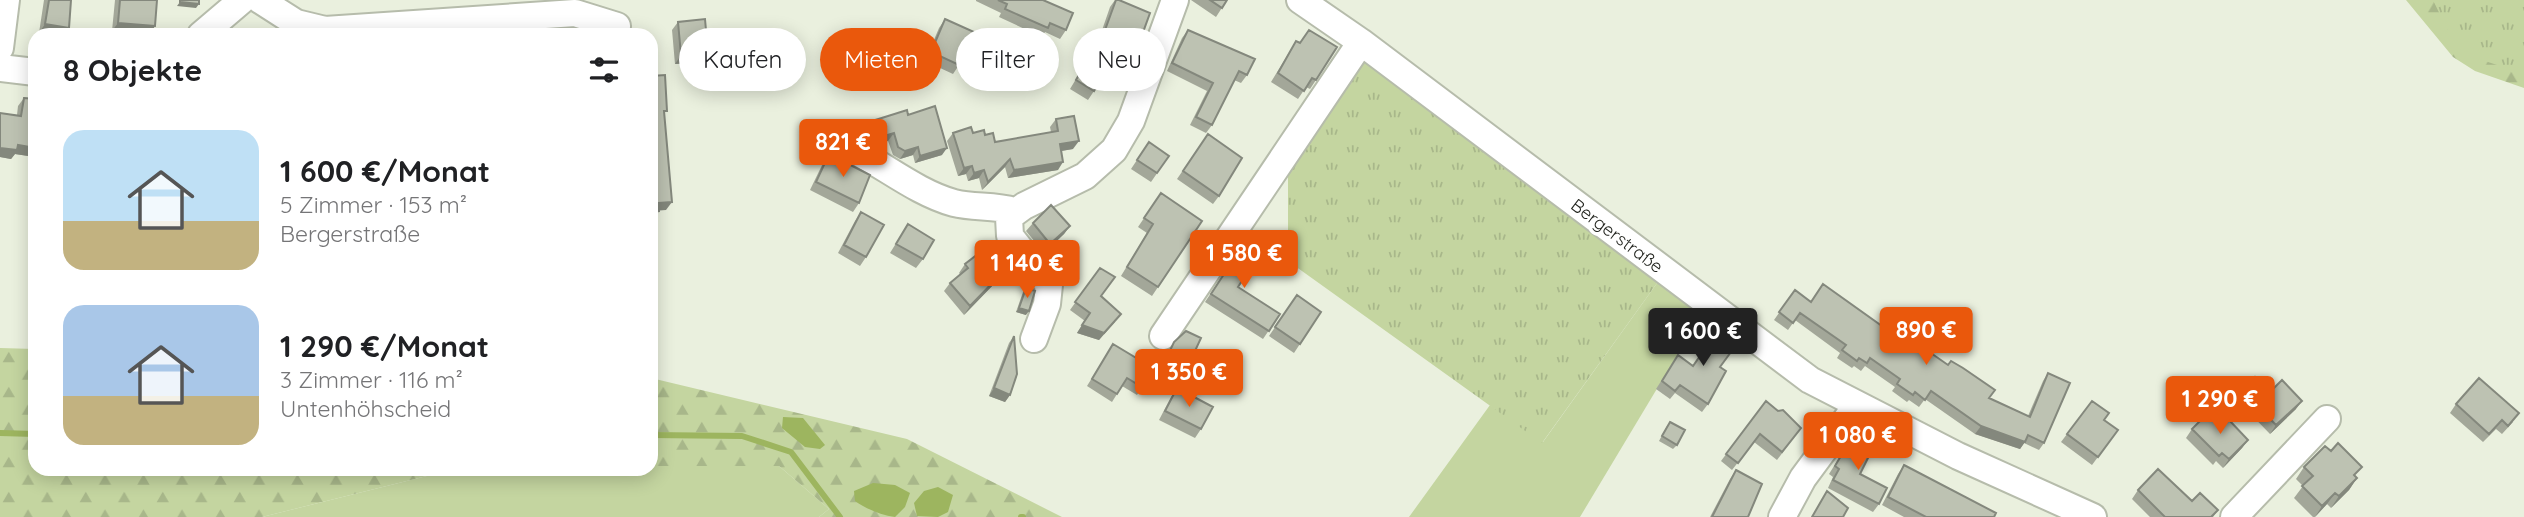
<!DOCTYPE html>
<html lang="de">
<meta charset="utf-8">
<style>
body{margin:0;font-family:Quicksand,sans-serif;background:#f2f2f2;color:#202124;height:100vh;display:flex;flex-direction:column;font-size:26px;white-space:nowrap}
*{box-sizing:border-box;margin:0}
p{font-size:23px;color:#757577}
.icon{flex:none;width:38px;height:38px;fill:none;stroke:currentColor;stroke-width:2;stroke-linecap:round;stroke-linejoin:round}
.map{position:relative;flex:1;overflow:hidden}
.sheet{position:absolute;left:28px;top:28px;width:630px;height:448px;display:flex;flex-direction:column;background:#fff;border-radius:21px;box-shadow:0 4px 18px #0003}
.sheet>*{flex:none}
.banner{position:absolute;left:679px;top:28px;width:665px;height:63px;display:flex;gap:14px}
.price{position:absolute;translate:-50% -60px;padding:0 16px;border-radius:7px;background:#ea580c;color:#fff;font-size:23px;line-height:46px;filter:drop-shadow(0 2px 4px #0008)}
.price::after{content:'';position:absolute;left:50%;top:42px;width:21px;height:16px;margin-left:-10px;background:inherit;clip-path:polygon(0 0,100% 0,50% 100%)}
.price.selected{background:#222;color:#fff}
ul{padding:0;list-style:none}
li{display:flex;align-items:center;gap:21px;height:175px;padding:0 35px}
li span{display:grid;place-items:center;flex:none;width:196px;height:140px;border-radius:21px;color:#555}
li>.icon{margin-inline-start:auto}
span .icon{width:84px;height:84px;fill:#fffc;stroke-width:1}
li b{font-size:30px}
h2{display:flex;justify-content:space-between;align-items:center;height:84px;padding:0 35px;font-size:30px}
.tag{padding:0 24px;border-radius:32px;background:#fff;box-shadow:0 4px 18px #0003;font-size:24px;line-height:63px}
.tag.selected{background:#ea580c;color:#fff}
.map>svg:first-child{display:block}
.grass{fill:#c4d5a0}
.forest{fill:url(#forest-firs)}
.park{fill:url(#park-tufts)}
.water{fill:#9db55f}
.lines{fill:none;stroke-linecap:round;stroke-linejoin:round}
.stream{stroke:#9db55f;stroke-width:6}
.minor-casing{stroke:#b6bcab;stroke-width:30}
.minor{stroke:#fff;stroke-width:26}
.wall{fill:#a3a799}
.shaded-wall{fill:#84887d}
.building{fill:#bdc2b2;stroke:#84887d;stroke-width:2}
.labels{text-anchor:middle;stroke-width:7;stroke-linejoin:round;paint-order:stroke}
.street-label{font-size:18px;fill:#242620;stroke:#fff}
</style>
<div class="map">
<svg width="2524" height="517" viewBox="0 0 2524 517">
<defs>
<pattern id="forest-firs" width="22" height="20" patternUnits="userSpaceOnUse" patternTransform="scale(1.75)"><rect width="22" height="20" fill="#c4d5a0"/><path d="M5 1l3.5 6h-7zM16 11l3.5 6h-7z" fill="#a8b78a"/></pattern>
<pattern id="park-tufts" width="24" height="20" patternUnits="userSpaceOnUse" patternTransform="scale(1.75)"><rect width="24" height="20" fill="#c4d5a0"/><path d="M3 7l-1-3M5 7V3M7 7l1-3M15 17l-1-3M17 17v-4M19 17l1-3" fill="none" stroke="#a8b78a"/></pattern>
</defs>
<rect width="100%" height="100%" fill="#eaf0de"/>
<path class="grass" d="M1660,279L1703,312L1580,517H1409L1490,405L1543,442Z
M651,466H779L829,509L819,517H262L455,469H651Z"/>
<path class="forest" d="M2406,0H2524V88L2475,71L2453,57Z
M0,348L35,349V469H455L262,517H0Z
M651,378L907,439L1062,517H819L829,509L779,466H651Z"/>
<path class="park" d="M2433,0H2524V74L2458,52Z
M1363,57L1660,279L1542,443L1288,261V162Z"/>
<path class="water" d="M783,417L803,418L825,445L820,449L805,447L782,428Z
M873,483L895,485L910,493L905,507L895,517C881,515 866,509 855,501L854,491Z
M938,487L953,495L948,512L938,517L917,516L914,503L924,491Z"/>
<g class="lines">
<path class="stream" d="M0,433L35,434
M651,435L742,436L791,452L840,517
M1021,517H1023"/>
<g class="minor-casing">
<path id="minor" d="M260,0L296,23L325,30L575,13L617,26
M1300,0L1361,42L1810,380L1958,456L2093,517
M201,35L242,0
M0,48L6,0
M0,68L35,72
M861,154C890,170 921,194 954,203C974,208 994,205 1014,211
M1163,336L1361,42
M1034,339L1047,304L1049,285L1010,236L1009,217L1024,206L1085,176L1114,150L1131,121L1175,0
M1782,517L1803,478L1857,405
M2234,517L2327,419"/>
</g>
<use href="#minor" class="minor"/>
</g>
<path class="wall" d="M44,0H71L64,35L39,33Z
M115,0H157L155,26L149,35L112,31Z
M976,0H1043L1066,30L1060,39L1045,32L1042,37L999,17L1001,13L976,1Z
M1115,0L1138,46L1132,55L1099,39L1110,7Z
M1191,0H1227L1216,17Z
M945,19L959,65L953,74L925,61L939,28Z
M678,22L708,53L702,62L675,64L672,30Z
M1188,30L1247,75L1241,83L1234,80L1212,125L1206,133L1190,125L1207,91L1167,71L1182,38Z
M1296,41L1316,80L1310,89L1306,87L1298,99L1271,82Z
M1090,56L1094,91L1088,100L1070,89Z
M24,98L35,99V157L15,154L11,159L0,157V113L17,115L18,106Z
M908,115L942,155L915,163L913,155L900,159L893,155L888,141L876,144L866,140L863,130L869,122Z
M1056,119L1073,149L1061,151L1058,170L1008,178L1005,167L982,190L979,178L968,181L966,174L958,176L947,141L953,133L985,135L995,142L1051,132L1050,127Z
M1208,134L1219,196L1213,204L1177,179Z
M1149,142L1169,156L1151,182L1131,169Z
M829,154L859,203L853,212L810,190L823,163Z
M1161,193L1202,221L1152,296L1121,276L1147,233L1138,227Z
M861,212L866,257L860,266L838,253L855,221Z
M1033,223L1070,226L1064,234L1044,253L1026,231Z
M908,224L923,259L916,268L890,253Z
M1245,242L1238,287L1280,314L1263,339L1205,302Z
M965,264L1002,273L996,282L964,315L944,291L950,283L960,274L959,273Z
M1100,268L1101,296L1115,322L1099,340L1077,333L1085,321L1070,310Z
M1026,288V315L1016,312L1023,292Z
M1795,290L1811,302L1889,331L1989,399L2028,416L2043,381L2048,373L2044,443L2039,450L2024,443L2020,449L1975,434L1925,399L1919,407L1909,400L1907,402L1892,391L1895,387L1865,366L1861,371L1854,366L1852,368L1837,358L1840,353L1795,320L1788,330L1774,320Z
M1297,295L1321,312L1294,353L1269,336Z
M1014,336L1010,395L1005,402L989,396L1009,343Z
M1174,342L1189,364L1183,373L1162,363L1168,351Z
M1113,344L1142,387L1137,395L1122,386L1112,402L1087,386Z
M1678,355L1693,366L1720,367L1708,404L1702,412L1675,393L1670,399L1656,389Z
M1177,388L1201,429L1195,438L1159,420L1171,397Z
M2242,390L2270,392L2296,409L2270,434L2236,399Z
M1766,401L1801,428L1777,460L1754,442L1732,470L1721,461Z
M2092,401L2104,420L2118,430L2092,465L2061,442Z
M2456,404L2513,422L2502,434L2496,429L2483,442L2450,413Z
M1667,426L1677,445L1673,449L1659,441Z
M2222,427L2248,440L2242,448L2223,468L2216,461L2213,465L2186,438L2192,429Z
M1851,439L1860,474L1879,504L1873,512L1828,488L1833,477L1829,474Z
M1904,465L1994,517H1904L1882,505L1898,474Z
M2304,467L2355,476L2357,478L2349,490L2331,508L2327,504L2315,517H2313L2294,498L2303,486L2296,479Z
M1736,470L1748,517H1710L1730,479Z
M2138,490L2192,501L2218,510L2213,517H2150L2132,499Z"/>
<path class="shaded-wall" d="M180,2L199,4L196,8L177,6Z
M118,23L155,26L149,35L112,31Z
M45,24L69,28L64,35L39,33Z
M708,53L702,62L675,64L681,55Z
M894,133L888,141L876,144L881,137Z
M1079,141L1073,149L1055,152L1060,144Z
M18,145L35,148V157L15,154L11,159L0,157V148Z
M918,147L913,155L900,159L905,151Z
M947,148L942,155L915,163L920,156Z
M1010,159L1005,167L982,190L988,182Z
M1063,162L1058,170L1008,178L1014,170Z
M972,166L966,174L958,176L964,168Z
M984,170L979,178L968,181L974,173Z
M672,202L666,210L653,211L659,203Z
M659,211L653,220H651V212Z
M1070,226L1064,234L1044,253L1050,244Z
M1002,273L996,282L964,315L970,306Z
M1019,308L1029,311L1026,315L1016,312Z
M1121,314L1099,340L1077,333L1082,325Z
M994,388L1010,395L1005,402L989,396Z
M2302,401L2296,409L2270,434L2276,425Z
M1981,426L2025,442L2020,449L1975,434Z
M2248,440L2242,448L2223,468L2229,459Z
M2357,478L2349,490L2331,508L2339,496Z
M2335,493L2327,504L2315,517L2322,506Z"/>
<path class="building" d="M49,0H71L69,28L45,24Z
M120,0H157L155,26L118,23Z
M180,0H199V4L180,2Z
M998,0H1043L1073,13L1066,30L1050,23L1048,28L1005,9L1007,4Z
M1116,0H1119L1150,13L1138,46L1105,30Z
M1210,0H1227L1222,8Z
M705,19L708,53L681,55L678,22Z
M945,19L974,32L959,65L931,52Z
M1188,30L1255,59L1247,75L1239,71L1212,125L1196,117L1213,83L1172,63Z
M1309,30L1337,47L1316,80L1312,78L1304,91L1278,73L1296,41L1300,43Z
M1090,56L1109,65L1094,91L1076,80Z
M665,75L667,111H664L672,202L659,203V211L651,212V76Z
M24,98L35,99V148L18,145L17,150L0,148V113L21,116Z
M935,106L947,148L920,156L918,147L905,151L898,147L894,133L881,137L872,132L869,122L907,110L908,115Z
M1074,116L1079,141L1060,144L1063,162L1014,170L1010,159L988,182L984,170L974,173L972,166L964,168L953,133L971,127L973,133L984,130L985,135L993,133L995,142L1058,131L1056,119Z
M1208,134L1242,158L1219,196L1183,171Z
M1149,142L1169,156L1157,173L1137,160Z
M829,154L870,175L859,203L816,182Z
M1161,193L1202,221L1158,287L1127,267L1153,224L1144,218Z
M1051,205L1070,226L1050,244L1033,223Z
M861,212L884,225L866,257L844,245Z
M908,224L934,240L923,259L896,244Z
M651,230L652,256H651Z
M1245,242L1261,252L1238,287L1280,314L1269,331L1211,294Z
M983,250L1002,273L970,306L950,283L968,268L965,264Z
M1100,268L1115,277L1101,296L1121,314L1104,333L1082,325L1090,313L1075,302Z
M1823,284L1889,331L1892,326L1948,365L1951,361L1963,368L1995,390L1989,398L2030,417L2048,373L2070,383L2044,443L2028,435L2025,442L1981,426L1931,391L1925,400L1915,392L1913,395L1897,384L1900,379L1870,358L1867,363L1859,358L1857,361L1842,350L1846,345L1800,313L1793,323L1779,312L1795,290L1811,302Z
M1026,288L1035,291L1029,311L1019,308Z
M1297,295L1321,312L1300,344L1275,327Z
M1720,327L1739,341L1720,367L1726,371L1708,404L1680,385L1675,391L1662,381L1678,355L1693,366Z
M1186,331L1201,338L1189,364L1168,355L1174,342Z
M1014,336L1017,374L1010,395L994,388Z
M1113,344L1151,367L1142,387L1127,378L1117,394L1092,379Z
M2255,377L2270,392L2282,380L2302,401L2276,425L2242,390Z
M2479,378L2519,413L2508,426L2502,420L2489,434L2456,404Z
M1177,388L1213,407L1201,429L1165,411Z
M1766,401L1778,411L1783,410L1801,428L1782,452L1760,434L1738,463L1726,454Z
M2092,401L2109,413L2104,420L2118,430L2098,457L2067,434Z
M2208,413L2222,427L2229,420L2248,440L2229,459L2222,453L2219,456L2192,429Z
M1670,422L1685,430L1677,445L1662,436Z
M1851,439L1872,450L1860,474L1887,488L1879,504L1833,480L1839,469L1835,466Z
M2338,443L2362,467L2354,475L2357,478L2339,496L2335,493L2322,506L2302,486L2313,476L2304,467L2325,446L2331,451Z
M1904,465L1996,513L1994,517H1926L1888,497Z
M2158,469L2192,501L2200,493L2218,510L2211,517H2165L2138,490Z
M1736,470L1762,484L1748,517H1712Z
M1827,491L1848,508L1843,517H1812Z"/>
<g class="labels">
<g class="street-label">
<text transform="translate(1617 236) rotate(37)" y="6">Bergerstraße</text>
</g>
</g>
</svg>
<b class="price" style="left:843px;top:179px">821 €</b>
<b class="price" style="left:1244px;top:290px">1 580 €</b>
<b class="price" style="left:1027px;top:300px">1 140 €</b>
<b class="price" style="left:1926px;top:367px">890 €</b>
<b class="price selected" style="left:1703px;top:368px">1 600 €</b>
<b class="price" style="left:1189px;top:409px">1 350 €</b>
<b class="price" style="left:2220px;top:436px">1 290 €</b>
<b class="price" style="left:1858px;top:472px">1 080 €</b>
<div class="banner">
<a class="tag">Kaufen</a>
<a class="tag selected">Mieten</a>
<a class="tag">Filter</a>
<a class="tag">Neu</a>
</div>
<section class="sheet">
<h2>8 Objekte<svg class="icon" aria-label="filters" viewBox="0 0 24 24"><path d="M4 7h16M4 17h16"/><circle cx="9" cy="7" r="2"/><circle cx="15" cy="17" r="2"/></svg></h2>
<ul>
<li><span style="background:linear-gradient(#bfe0f5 65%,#c2b280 0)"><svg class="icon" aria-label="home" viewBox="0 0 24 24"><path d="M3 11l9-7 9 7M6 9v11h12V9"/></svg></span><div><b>1 600 €/Monat</b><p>5 Zimmer · 153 m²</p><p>Bergerstraße</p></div></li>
<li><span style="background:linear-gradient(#a9c7e8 65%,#c2b280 0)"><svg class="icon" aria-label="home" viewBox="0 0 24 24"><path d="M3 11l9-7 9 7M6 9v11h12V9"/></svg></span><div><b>1 290 €/Monat</b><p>3 Zimmer · 116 m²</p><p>Untenhöhscheid</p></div></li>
</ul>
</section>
</div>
